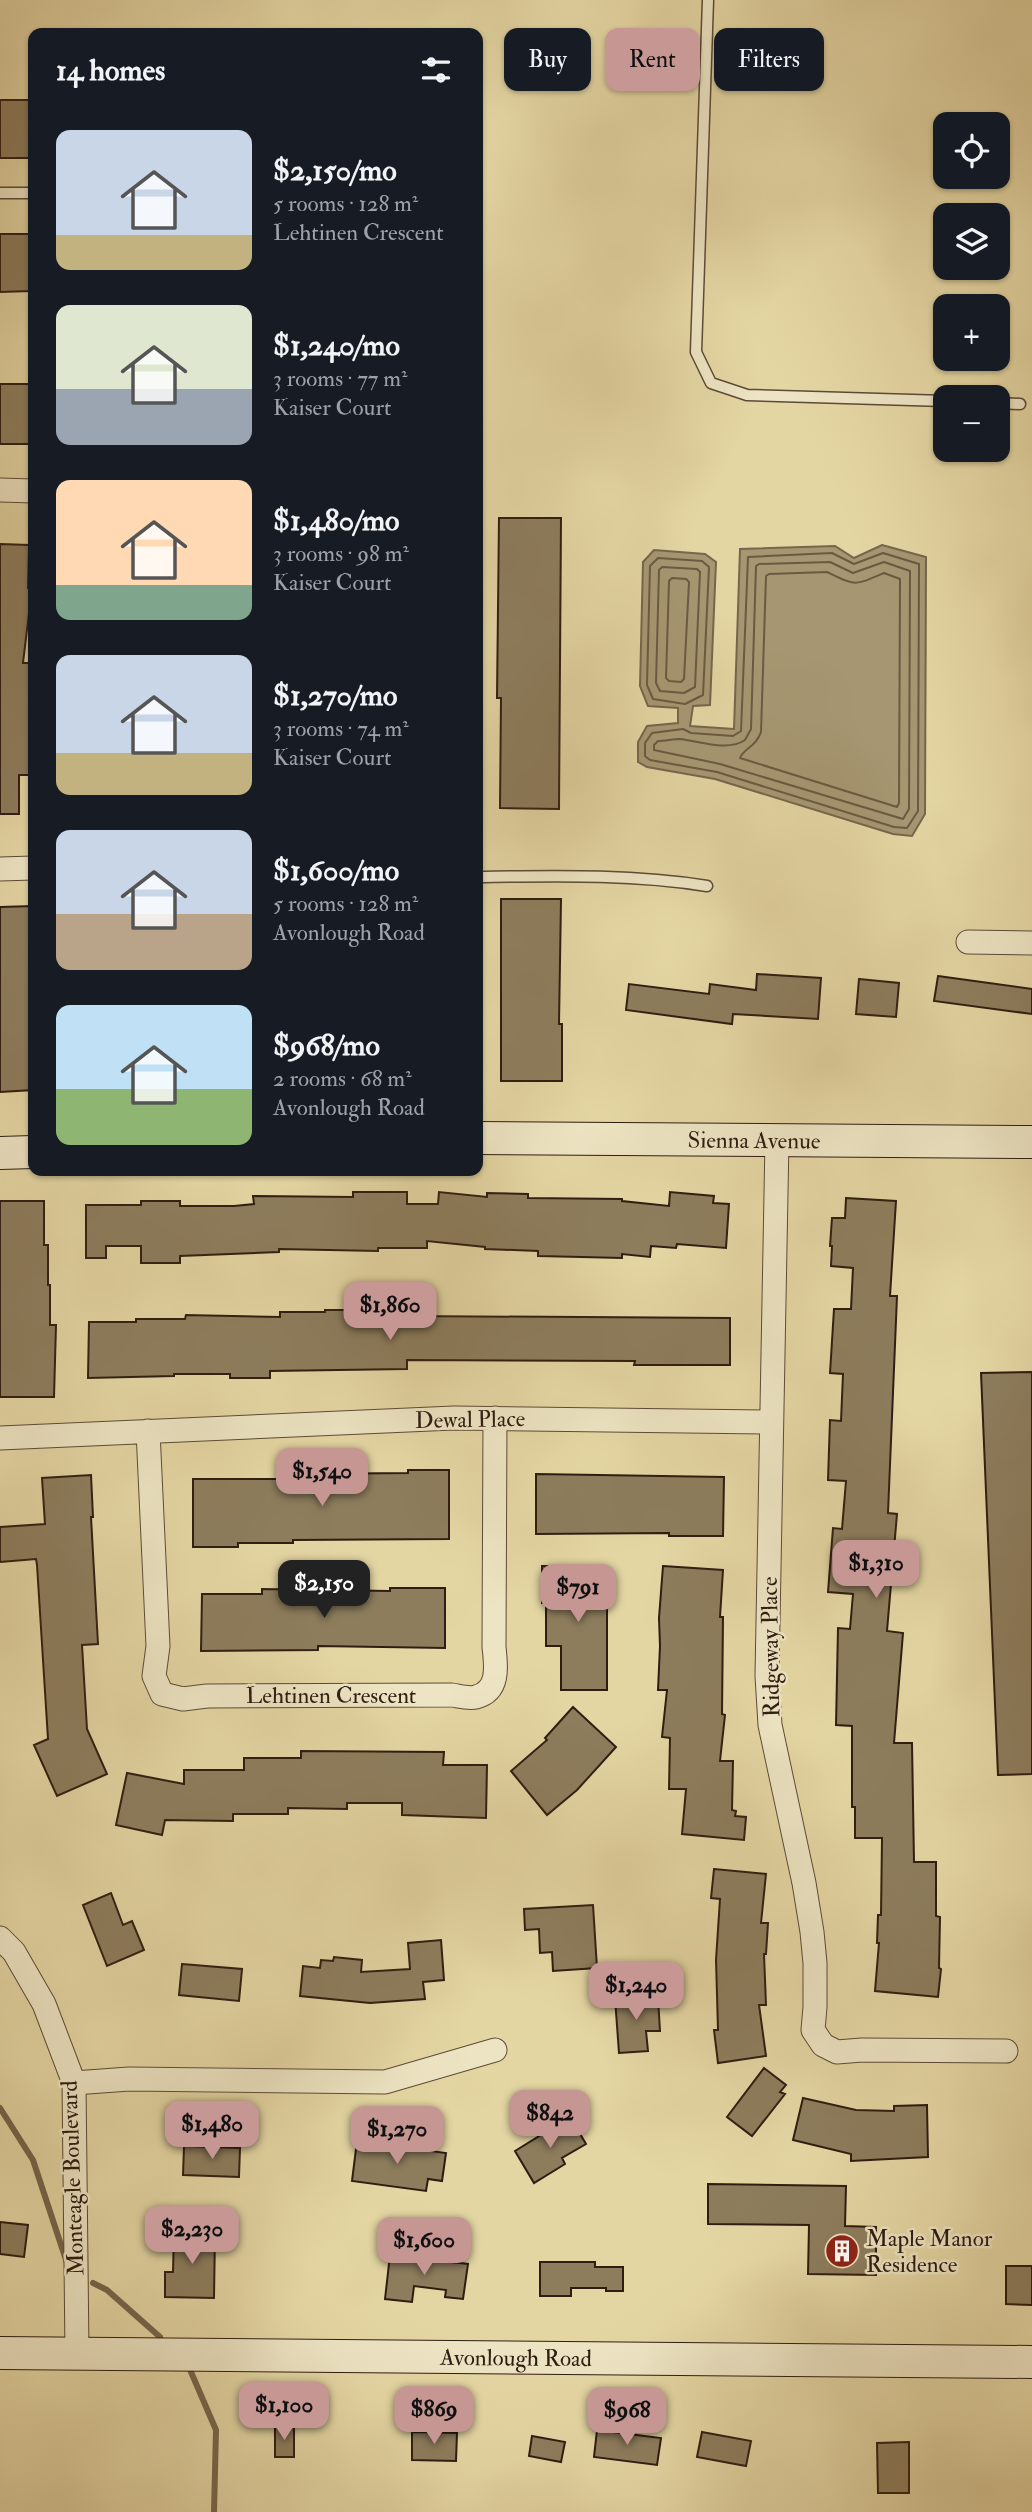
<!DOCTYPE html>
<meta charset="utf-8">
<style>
body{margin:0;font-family:"IM FELL Double Pica",serif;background:#20242c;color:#f1f3f6;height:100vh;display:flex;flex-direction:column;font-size:26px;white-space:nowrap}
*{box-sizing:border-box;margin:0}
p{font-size:23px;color:#9ea1a6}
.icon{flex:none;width:38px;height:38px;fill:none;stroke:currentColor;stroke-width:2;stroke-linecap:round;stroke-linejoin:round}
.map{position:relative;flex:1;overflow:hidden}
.drawer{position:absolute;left:28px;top:28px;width:455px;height:1148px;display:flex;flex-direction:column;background:#171b24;border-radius:14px;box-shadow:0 2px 5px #0004}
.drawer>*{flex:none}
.banner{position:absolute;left:504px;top:28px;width:422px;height:63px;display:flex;gap:14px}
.buttons{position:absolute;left:933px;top:112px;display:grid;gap:14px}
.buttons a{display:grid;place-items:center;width:77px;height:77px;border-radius:14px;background:#171b24;box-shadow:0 2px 5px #0004;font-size:35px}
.price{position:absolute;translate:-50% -60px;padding:0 16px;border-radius:14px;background:#c59692;color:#111;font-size:23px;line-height:46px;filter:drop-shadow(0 2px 4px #0008)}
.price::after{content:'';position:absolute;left:50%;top:42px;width:21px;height:16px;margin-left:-10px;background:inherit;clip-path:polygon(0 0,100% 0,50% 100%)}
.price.active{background:#222;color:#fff}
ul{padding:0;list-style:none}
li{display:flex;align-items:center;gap:21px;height:175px;padding:0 28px}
li span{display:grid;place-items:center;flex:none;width:196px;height:140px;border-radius:14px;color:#555}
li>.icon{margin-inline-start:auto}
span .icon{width:84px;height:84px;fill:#fffc;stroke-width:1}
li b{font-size:30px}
h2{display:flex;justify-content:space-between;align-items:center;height:84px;padding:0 28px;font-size:30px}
.tag{padding:0 24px;border-radius:14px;background:#171b24;box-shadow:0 2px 5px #0004;font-size:24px;line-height:63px}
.tag.active{background:#c59692;color:#111}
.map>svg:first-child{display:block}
.water{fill:#a69772;stroke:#76664c;stroke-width:2}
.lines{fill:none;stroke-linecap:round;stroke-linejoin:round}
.shore{stroke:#6a5a42;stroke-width:2}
.stream{stroke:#76664c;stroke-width:6}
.building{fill:#8d7d5d;stroke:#2f1d12;stroke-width:2}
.lane-casing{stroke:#5c4b36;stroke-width:13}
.street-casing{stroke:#5c4b36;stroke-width:25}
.secondary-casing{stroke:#2f1d12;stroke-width:34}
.lane{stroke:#ede4c3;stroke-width:10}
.street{stroke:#ede4c3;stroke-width:23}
.secondary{stroke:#ede4c3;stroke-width:32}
.labels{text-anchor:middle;stroke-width:5;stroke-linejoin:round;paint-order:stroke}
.street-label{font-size:23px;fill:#2f1d12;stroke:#ede4c3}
.poi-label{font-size:23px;fill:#2f1d12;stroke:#ede4c3;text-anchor:start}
</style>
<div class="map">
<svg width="1032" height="2512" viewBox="0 0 1032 2512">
<rect width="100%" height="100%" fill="#e4d6a3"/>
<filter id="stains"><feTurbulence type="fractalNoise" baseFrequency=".00286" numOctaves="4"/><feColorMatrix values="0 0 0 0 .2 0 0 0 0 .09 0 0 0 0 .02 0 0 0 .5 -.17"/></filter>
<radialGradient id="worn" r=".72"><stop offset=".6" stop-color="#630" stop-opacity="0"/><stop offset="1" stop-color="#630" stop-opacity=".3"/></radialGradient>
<path class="water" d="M882,545L926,557L925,814L912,836L893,834L715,779L647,767L638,762V742L647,726L678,723V708L648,706L640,686L643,562L654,550L705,554L716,562L710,705L693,706L690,726L734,729L740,549L835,546L854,558Z"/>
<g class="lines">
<path class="shore" d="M832,553L854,564L883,553L919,564L918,811L907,828L894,827L717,772L650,760L645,756V743L652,733L683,729L691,733L733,736L741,731L748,557Z
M658,558L702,561L709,567L703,695L685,704L653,699L647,685L650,566Z
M830,562L853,573L884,562L910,571L909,809L903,819L720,764L654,750V745L658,741C665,741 673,739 680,739C699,741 728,752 745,740L751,729L756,566L759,564Z
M662,567L697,569L700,572L695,687L684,693L660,691L656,683L659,570Z
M827,572C856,586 854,586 884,573L900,579L899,803L897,807L740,758C744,748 756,747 761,732L766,576L769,574Z
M672,578L686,579L689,582L684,679L681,682L669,681L666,678L669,581Z"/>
<path class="stream" d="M0,2108L33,2160L67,2263
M93,2283L107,2290L160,2337
M188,2365L216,2430L214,2512"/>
</g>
<path class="building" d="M0,100H33V158H0Z
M0,234H33V274H30V291L0,292Z
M0,384H33V444H0Z
M499,518H561L559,809L500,808L501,698H497Z
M0,544L29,545L28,588H32L23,663H30V775H19V814H0Z
M501,899H561L559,1024H562V1081H501Z
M33,906V1090L0,1092V907Z
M757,974L821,978L818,1019L733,1014L732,1024L626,1010L629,984L709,994L710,984L756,990Z
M938,976L1032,989V1014L934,1001Z
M859,979L899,983L896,1017L856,1014Z
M353,1192H407V1204H438L439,1192L487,1197V1193L528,1194V1198L622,1199V1201L669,1206L670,1192L714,1196L713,1203L729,1204L726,1248L677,1244L676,1248L651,1246L650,1257L622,1254V1258L581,1257L538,1256V1251L485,1249V1247L427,1241V1248H378V1251L279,1249V1252L180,1256V1263H141V1246H106V1258H86V1205H141V1201H180V1206H234L254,1204L253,1196L353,1197Z
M846,1198L896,1201L890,1296H897L888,1513L897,1514L887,1631L903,1633L894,1743H912L914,1862H936V1916L940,1917L939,1968L941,1969L938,1997L875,1991L879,1943H877L878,1915H881L882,1838H855V1807H852V1726L836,1725L838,1628L850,1629L853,1594L828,1592L833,1528L842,1529L846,1481L828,1480L830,1420L841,1421L843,1374L830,1373L834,1309H851L853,1268L831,1266L832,1246H830L832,1218H845Z
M0,1201H44V1245H48V1285H50V1325H56L54,1397H0Z
M375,1308H408V1316L730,1318V1365H634L635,1361L407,1360V1369L270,1371V1378H230V1374H174V1376L88,1378L89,1322H136V1319H185L186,1315L280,1317V1312H325V1310H375Z
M1032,1372V1774L998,1775L981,1373Z
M408,1470H449V1539L293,1540V1543H238V1547H193V1479H299V1474L408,1473Z
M536,1474L724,1477L723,1536H669V1533L536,1534Z
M91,1475L93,1517H91L98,1644L82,1645L87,1729L107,1774L57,1796L34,1745L48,1739L37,1565L36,1559L0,1562V1527L45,1524L42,1478Z
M542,1566L607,1567V1690H561V1646H546V1603H542Z
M663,1566L723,1570L720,1617H723L722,1714L725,1715L720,1761H733L732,1810L736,1811L735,1816L746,1817L744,1840L682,1834L686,1789H669L670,1738L662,1737L667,1690H658L660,1646L659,1618Z
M390,1588H445V1648L318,1646V1650L201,1651L202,1594H262V1589L390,1591Z
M573,1707L616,1747L577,1790L547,1815L511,1771L547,1740L545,1738Z
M301,1751L444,1752L443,1765H487L486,1818L402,1815V1803H347V1809L288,1808V1814H233V1821L165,1820L162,1835L116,1825L127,1773L184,1784V1770H244V1758H301Z
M714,1869L766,1874L761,1923H768L766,1954H764L766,2005H759L766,2056L718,2063L714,2030H718L716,1960L720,1899L711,1898Z
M111,1893L123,1925L132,1921L144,1950L107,1966L83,1905Z
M593,1905L597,1968L553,1971L552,1952L540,1953L539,1929L525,1930L524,1909Z
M441,1940L444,1980L423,1982L425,1999L370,2003L300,1996L303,1966L320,1968L321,1960L333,1961L334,1957L362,1960L361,1972L410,1969L408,1943Z
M182,1964L242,1969L239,2001L179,1995Z
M645,1996V1999L658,1998L660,2031H646L648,2051L619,2053L615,1998Z
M764,2068L786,2085L780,2092L785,2094L752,2136L727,2117Z
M803,2098L856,2110L894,2111V2106L927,2105L928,2157L851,2161V2154L793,2140Z
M570,2117L586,2144L562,2158L565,2164L534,2183L515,2151Z
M357,2141L446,2153L442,2181L428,2179L426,2191L352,2181Z
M184,2146L240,2148L239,2177L183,2175Z
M708,2184L846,2186L845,2226L876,2227V2275L808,2274L809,2225L708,2224Z
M0,2222L28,2225L24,2257L0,2254Z
M174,2232L215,2233L214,2298L165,2297V2272H173Z
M390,2255L468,2264L463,2299L445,2297L446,2290L414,2286L412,2302L385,2299Z
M540,2262H595V2267H623V2291H606V2288H571V2296H540Z
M1006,2266H1032V2305L1006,2304Z
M275,2426L294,2427V2457H275Z
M597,2430L661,2438L657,2465L594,2457Z
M412,2432L457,2433L456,2461L412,2460Z
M702,2432L751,2441L746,2466L697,2457Z
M532,2436L565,2442L561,2462L529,2456Z
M909,2442V2493H878L877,2443Z"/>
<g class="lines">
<g class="lane-casing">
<path id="lane" d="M708,0L696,352L711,383L747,395L945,401
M0,193H33
M998,403L1020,404
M478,877C555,876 631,874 707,886"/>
</g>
<g class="street-casing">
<path id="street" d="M0,490L33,491
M0,869L33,868
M968,942L1032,943
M777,1140L767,1676L770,1725L804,1883L812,1932L815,1963V2007L813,2030L823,2045L837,2052L862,2050L1006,2051
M148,1431L158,1646L154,1676L162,1694L183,1699L207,1696L452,1695C459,1696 469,1699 476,1697C500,1691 496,1665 494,1647L495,1418
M0,1438L454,1418L771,1422
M0,1938L14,1952L44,2004L74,2083L77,2353
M74,2083L129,2079L385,2082L495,2050"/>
</g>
<g class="secondary-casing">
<g id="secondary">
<path id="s1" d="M478,1138L1032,1142"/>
<path d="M0,1153L33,1152"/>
<path id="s2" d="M0,2353L1032,2362"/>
</g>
</g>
<use href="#lane" class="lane"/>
<use href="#street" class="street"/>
<use href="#secondary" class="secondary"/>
</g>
<defs>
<g id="building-disc" transform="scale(1.75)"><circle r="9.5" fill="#8f2418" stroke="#ede4c3"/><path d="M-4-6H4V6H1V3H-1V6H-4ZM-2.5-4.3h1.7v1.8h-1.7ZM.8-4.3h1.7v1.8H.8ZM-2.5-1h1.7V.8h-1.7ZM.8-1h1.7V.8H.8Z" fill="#fff"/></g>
</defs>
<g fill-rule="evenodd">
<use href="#building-disc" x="842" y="2251"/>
</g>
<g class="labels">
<g class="street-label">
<text dy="8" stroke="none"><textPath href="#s1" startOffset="276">Sienna Avenue</textPath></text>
<text transform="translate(470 1419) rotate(-1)" y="8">Dewal Place</text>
<text transform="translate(770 1647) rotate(-91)" y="8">Ridgeway Place</text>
<text x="331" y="1703">Lehtinen Crescent</text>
<text transform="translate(72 2178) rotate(-92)" y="8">Monteagle Boulevard</text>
<text dy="8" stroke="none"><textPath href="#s2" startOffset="516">Avonlough Road</textPath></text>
</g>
<g class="poi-label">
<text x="866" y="2246">Maple Manor<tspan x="866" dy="26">Residence</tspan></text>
</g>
</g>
<rect width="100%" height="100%" filter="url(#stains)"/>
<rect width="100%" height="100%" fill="url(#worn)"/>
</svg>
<div class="buttons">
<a><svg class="icon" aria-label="locate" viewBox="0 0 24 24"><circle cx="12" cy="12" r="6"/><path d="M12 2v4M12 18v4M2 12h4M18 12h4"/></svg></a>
<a><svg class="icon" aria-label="layers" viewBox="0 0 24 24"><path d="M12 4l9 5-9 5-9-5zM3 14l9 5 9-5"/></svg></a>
<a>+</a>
<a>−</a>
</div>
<b class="price" style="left:390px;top:1342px">$1,860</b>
<b class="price" style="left:322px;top:1508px">$1,540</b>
<b class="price" style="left:876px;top:1600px">$1,310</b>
<b class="price active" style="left:324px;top:1620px">$2,150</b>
<b class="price" style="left:578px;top:1624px">$791</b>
<b class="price" style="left:636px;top:2022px">$1,240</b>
<b class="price" style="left:550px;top:2150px">$842</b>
<b class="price" style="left:212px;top:2161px">$1,480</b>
<b class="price" style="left:397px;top:2166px">$1,270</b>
<b class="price" style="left:192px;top:2266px">$2,230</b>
<b class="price" style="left:424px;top:2277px">$1,600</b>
<b class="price" style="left:284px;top:2442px">$1,100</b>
<b class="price" style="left:434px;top:2446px">$869</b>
<b class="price" style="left:627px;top:2447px">$968</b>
<div class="banner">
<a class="tag">Buy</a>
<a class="tag active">Rent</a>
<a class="tag">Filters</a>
</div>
<section class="drawer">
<h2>14 homes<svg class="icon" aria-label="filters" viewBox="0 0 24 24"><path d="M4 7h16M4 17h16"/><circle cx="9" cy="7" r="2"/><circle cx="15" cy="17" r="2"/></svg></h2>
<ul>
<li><span style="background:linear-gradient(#c9d6e8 75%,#c2b280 0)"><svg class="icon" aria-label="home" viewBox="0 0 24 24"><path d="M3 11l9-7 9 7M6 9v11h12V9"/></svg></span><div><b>$2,150/mo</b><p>5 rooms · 128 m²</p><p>Lehtinen Crescent</p></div></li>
<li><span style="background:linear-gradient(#dfe7d0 60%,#9aa5b1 0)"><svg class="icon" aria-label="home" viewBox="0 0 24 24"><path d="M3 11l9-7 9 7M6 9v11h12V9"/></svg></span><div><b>$1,240/mo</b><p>3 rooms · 77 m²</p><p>Kaiser Court</p></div></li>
<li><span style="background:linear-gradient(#ffd9b3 75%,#7fa58c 0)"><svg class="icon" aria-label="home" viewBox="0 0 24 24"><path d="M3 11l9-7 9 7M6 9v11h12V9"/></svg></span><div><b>$1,480/mo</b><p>3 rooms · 98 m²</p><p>Kaiser Court</p></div></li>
<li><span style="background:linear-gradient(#c9d6e8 70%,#c2b280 0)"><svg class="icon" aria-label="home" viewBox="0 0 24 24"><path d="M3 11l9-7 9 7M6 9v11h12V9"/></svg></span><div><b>$1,270/mo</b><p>3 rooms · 74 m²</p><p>Kaiser Court</p></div></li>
<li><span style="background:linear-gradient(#c9d6e8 60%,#b9a48a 0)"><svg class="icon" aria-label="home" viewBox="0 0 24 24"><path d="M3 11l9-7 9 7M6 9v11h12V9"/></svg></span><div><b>$1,600/mo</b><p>5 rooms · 128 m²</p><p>Avonlough Road</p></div></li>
<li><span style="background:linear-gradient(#bfe0f5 60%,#8fb573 0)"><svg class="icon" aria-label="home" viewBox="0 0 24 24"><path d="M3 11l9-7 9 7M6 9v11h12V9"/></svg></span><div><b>$968/mo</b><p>2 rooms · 68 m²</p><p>Avonlough Road</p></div></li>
</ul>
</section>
</div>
